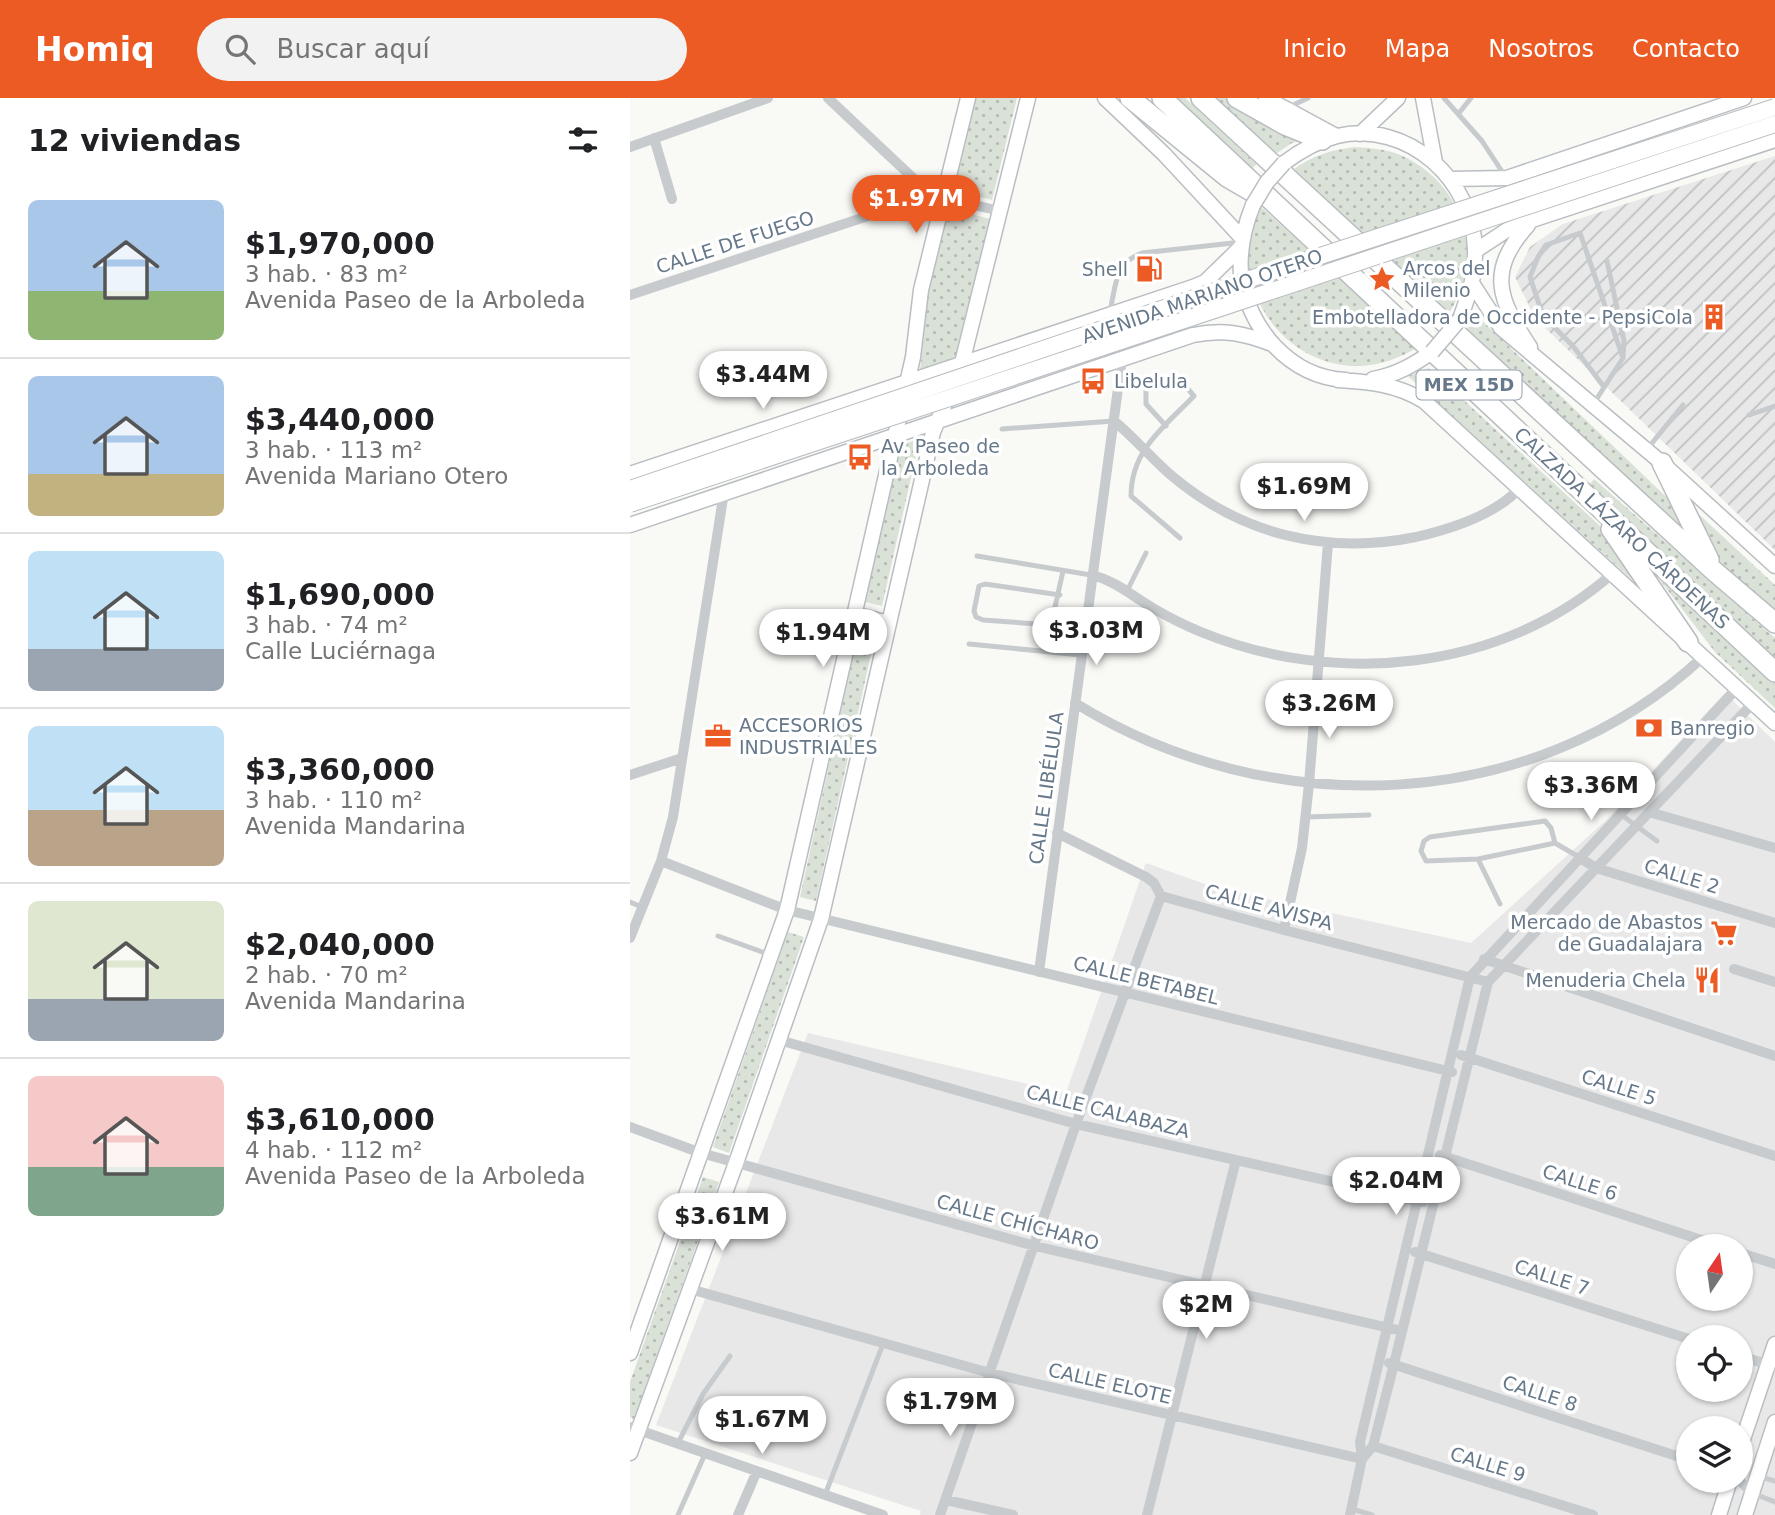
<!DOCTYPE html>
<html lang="es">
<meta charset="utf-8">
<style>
body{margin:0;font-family:"DejaVu Sans",sans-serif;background:#f2f2f2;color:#202124;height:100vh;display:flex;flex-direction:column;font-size:26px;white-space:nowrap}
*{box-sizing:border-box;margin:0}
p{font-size:23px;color:#757577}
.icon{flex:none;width:38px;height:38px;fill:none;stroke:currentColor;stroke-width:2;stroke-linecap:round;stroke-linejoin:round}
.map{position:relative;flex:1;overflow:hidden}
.sheet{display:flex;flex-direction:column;background:#fff;width:630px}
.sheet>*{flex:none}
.needle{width:46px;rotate:13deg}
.buttons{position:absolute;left:1046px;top:1136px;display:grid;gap:14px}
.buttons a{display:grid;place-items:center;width:77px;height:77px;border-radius:50%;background:#fff;box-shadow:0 2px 5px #0004;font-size:35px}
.price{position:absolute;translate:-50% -60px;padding:0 16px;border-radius:24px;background:#fff;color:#222;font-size:23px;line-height:46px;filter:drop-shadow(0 2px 4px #0008)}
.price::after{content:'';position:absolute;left:50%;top:42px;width:21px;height:16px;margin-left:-10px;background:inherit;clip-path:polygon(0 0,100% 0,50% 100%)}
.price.active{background:#ec5b24;color:#fff}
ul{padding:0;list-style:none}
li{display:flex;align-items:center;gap:21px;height:175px;padding:0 28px}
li+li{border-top:2px solid #e0e0e0}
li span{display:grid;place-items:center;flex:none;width:196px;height:140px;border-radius:10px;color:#555}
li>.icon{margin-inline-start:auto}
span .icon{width:84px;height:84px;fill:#fffc;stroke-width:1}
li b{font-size:30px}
h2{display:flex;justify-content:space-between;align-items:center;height:84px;padding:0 28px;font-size:30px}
header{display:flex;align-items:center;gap:42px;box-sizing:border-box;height:98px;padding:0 35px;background:#ec5b24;color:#fff}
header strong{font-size:33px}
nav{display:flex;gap:38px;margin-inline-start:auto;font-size:24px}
.search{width:490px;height:63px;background:#f2f2f2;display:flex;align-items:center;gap:18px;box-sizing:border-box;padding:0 24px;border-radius:38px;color:#757577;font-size:26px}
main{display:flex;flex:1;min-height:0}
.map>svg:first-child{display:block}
.built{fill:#e7e8e7;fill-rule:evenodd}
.industrial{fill:url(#industrial-furrows)}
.grass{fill:url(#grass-dots)}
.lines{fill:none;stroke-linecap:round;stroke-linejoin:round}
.secondary-casing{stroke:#b9bec3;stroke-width:17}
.highway-casing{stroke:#b9bdc0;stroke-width:22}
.lane{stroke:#c7cbce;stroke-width:5}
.street{stroke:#c7cbce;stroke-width:10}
.secondary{stroke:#fff;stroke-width:14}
.highway{stroke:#fff;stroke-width:19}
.secondary-bridge-casing{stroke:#b9bec3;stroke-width:17;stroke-linecap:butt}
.primary-bridge-casing{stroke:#babec2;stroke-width:18;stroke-linecap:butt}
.secondary-bridge{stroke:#fff;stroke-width:14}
.primary-bridge{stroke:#fff;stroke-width:16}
.labels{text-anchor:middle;stroke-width:7;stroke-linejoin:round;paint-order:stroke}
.shield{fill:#fff;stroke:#94a0ac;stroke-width:2}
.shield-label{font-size:18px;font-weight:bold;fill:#667889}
.street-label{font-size:19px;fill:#667889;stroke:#fff}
.poi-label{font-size:19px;fill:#667889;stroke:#fff;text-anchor:start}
</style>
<header>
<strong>Homiq</strong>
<div class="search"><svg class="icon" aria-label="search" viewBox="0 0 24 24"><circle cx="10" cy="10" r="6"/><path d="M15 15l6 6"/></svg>Buscar aquí</div>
<nav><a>Inicio</a><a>Mapa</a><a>Nosotros</a><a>Contacto</a></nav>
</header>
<main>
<section class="sheet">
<h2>12 viviendas<svg class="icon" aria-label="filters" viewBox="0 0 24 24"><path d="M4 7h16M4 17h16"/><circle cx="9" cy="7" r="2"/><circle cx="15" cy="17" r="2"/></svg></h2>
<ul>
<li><span style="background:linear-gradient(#a9c7e8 65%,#8fb573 0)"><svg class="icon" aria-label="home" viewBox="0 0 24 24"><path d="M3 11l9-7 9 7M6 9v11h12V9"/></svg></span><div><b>$1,970,000</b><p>3 hab. · 83 m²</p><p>Avenida Paseo de la Arboleda</p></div></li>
<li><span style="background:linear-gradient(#a9c7e8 70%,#c2b280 0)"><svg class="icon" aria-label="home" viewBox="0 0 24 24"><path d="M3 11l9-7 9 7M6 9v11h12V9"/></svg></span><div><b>$3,440,000</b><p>3 hab. · 113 m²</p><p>Avenida Mariano Otero</p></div></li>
<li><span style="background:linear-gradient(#bfe0f5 70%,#9aa5b1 0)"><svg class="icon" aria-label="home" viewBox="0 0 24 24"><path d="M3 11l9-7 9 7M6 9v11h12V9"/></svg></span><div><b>$1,690,000</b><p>3 hab. · 74 m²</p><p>Calle Luciérnaga</p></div></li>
<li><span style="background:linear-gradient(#bfe0f5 60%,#b9a48a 0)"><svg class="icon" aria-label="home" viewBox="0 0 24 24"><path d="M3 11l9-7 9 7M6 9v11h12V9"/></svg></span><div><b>$3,360,000</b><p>3 hab. · 110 m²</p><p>Avenida Mandarina</p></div></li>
<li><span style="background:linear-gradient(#dfe7d0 70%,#9aa5b1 0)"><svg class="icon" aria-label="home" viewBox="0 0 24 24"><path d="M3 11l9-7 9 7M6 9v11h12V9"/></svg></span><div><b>$2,040,000</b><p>2 hab. · 70 m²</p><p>Avenida Mandarina</p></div></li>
<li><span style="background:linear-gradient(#f6c9c9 65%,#7fa58c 0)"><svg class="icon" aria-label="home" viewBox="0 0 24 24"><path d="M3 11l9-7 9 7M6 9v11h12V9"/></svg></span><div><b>$3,610,000</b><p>4 hab. · 112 m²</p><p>Avenida Paseo de la Arboleda</p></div></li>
</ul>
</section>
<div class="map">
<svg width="1145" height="1417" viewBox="0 0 1145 1417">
<defs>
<pattern id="industrial-furrows" width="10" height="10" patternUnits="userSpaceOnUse" patternTransform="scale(1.75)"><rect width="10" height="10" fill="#e7e8e7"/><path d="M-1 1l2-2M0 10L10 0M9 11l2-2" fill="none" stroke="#bfc1c1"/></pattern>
<pattern id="grass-dots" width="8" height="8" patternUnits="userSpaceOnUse" patternTransform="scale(1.75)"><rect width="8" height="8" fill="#dae1d7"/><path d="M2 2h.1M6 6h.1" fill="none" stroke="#b5bbb4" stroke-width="1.8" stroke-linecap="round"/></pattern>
</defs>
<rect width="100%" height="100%" fill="#f9f9f6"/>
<path class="built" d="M1095,595L1145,644V1417H290L291,1413L26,1327L178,935L436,995L516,765L586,790L841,845L975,723ZM1059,1148H1111V1200H1059ZM1059,1239H1111V1292H1059ZM1059,1330H1111V1382H1059Z"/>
<path class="industrial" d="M1145,58V452L905,220L885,179L900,149L933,126Z"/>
<path class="grass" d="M345,0H387L362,102L323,92Z
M544,0H555L626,66L621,72Z
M584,0H599L679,40L662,45L647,55Z
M725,49C739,50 754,51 768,56C832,82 857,157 819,215L664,71C684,57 701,52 725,49Z
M630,108L787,250C769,260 751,267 731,268C648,270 593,180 630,108Z
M319,110L360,121L326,261L290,273L299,188Z
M845,216L1051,413L1069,451L833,235Z
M799,270L969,427L1018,496L778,278Z
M290,340L252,508L235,504L270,348Z
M964,381L1145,540V561L959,387Z
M1060,408L1145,487V513L1090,466Z
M1020,469L1145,586V610L1085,554Z
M229,530L246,534L186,803L170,799Z
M158,834L174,839L99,1055L83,1049Z
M73,1079L89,1084L4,1321L0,1319V1284Z"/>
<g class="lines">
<g class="secondary-casing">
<path id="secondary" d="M475,0L534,56L612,140
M636,0L706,38
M793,0L805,64
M730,36L768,0
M654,65C670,53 687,43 707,38C778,22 844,82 845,153C846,177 838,199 830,221
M821,81L877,80L1114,0
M623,107C614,129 609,151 611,176C617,229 660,280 716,282
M898,127C856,174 869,202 900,249
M845,153L877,132L902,122L1145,42
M842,185L871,230L1032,365L1145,468
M743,281C766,277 783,267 802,254
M708,282C740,284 766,286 794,303L1145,625
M0,376L563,189L575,184L611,149
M0,427L563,237C593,231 613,235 642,246
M224,516L258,525
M0,1255L157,812L283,259L291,192L338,0
M1111,1347L1145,1246
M0,1355L106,1065L191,821L303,334L332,265L398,0
M1089,1417L1100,1382
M1115,1417L1145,1324"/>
</g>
<g class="highway-casing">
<path id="highway" d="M500,0L597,79L621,93
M532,0L1145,574
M571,0L1084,473L1145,525
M607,0L655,27L692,42
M1032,365L1079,462
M981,431L1058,544"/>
</g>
<path class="lane" d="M814,0L852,43L875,78
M659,9L678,0
M829,15L841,0
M480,213C486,188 484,165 512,155L612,144
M974,289L943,248L913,218L900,179L908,159L916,147L950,135L993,260
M964,305L993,260L994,243L977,163
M1119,317L1145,308
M536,328L516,306V290L545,276L564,298C534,329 501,352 501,398L550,440
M372,331L484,323
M1018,350L1053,307
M347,458L461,477
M497,493L516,455
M430,497L355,486L349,488L344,513L346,519L353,522L421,527L433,473
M339,546L451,557
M990,716L1027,743
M676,719L739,717
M848,761L925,745
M0,804L12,809
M870,806L848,761L796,763L791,753L794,743L800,739L915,723L921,730L925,745L949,759
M88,838L138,856
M48,1345L73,1296L100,1258
M1128,1378L1145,1383
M1122,1395L1145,1404
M195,1397L253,1246
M722,1411L742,1417
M48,1417L75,1356"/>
<path class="street" d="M198,0L301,97L370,113
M24,40L42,101
M0,49L138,0
M0,197L301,97
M484,323C505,340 521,360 542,378C612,437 697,457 786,439C821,431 865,417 890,390
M462,477C486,483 502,498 523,510C538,519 554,527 571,534C705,589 872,574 983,475
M445,605C639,725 902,718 1073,559
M0,677L52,660
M1019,714L1145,750
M427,735L516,779L524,785L531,798L654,832L858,884
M950,760L966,770L1145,825
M31,763L157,812L822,974
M654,832L672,750L679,686L698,445
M0,840L31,763L43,719L94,394
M854,861L1145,958
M1104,871L1145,884
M409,874L492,261
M149,942L446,1026L793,1104
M831,957L1145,1058
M0,1029L71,1055L405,1148L772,1233
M810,1057L1090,1148
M785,1154L1059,1241
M1111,1155L1145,1166
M60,1191L360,1275L732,1361
M1111,1258L1145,1269
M759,1265L1059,1362
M0,1329L253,1417
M743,1348L963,1417
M732,1361L743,1348L764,1266L858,884L1123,605
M1109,1382L1122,1395
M316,1402L383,1417
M108,1417L127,1373
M310,1417L446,1026L531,798
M517,1417L606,1062
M720,1417L732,1361L730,1344L840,879L1107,590"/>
<use href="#secondary" class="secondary"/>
<use href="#highway" class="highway"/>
<g class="secondary-bridge-casing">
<path id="secondary-bridge" d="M623,107L637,84L654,65
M802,254L830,221"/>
</g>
<g class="primary-bridge-casing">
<path id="primary-bridge" d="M0,391L626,179L1145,9
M0,406L1145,26"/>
</g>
<use href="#secondary-bridge" class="secondary-bridge"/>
<use href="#primary-bridge" class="primary-bridge"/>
</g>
<defs>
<g id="fuel-bare" transform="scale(2.1)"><path d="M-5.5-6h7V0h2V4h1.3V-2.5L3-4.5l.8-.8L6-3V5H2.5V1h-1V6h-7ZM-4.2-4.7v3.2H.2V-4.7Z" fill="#ec5b24" stroke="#fff" stroke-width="2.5" paint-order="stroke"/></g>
<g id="sight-bare" transform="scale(2.1)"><path d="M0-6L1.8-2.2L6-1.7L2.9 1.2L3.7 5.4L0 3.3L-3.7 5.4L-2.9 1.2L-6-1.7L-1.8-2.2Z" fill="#ec5b24" stroke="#fff" stroke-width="2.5" paint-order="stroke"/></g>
<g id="building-bare" transform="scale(2.1)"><path d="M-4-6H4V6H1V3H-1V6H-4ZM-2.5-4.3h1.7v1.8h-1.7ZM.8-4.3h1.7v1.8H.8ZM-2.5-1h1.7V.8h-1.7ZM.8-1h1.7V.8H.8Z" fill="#ec5b24" stroke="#fff" stroke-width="2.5" paint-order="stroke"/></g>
<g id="bus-bare" transform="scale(2.1)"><path d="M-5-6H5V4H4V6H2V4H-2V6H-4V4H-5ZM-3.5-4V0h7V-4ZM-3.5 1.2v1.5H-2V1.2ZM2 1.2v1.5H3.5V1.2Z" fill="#ec5b24" stroke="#fff" stroke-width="2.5" paint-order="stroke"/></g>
<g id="bank-bare" transform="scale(2.1)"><path d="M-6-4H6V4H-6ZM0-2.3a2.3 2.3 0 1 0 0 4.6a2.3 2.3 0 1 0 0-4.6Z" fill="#ec5b24" stroke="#fff" stroke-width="2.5" paint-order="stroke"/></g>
<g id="office-bare" transform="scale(2.1)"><path d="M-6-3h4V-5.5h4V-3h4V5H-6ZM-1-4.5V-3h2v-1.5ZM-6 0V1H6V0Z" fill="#ec5b24" stroke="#fff" stroke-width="2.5" paint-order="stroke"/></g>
<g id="supermarket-bare" transform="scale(2.1)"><path d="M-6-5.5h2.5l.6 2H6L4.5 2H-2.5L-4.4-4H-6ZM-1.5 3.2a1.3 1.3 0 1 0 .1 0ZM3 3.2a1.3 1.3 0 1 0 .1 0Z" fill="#ec5b24" stroke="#fff" stroke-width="2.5" paint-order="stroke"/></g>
<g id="restaurant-bare" transform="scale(2.1)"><path d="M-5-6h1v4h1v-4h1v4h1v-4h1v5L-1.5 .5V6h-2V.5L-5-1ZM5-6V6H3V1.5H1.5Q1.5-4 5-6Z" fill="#ec5b24" stroke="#fff" stroke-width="2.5" paint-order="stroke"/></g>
</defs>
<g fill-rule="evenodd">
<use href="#fuel-bare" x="519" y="171"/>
<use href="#sight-bare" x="752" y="181"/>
<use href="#building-bare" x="1084" y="219"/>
<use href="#bus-bare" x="463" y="283"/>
<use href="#bus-bare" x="230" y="359"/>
<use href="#bank-bare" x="1019" y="630"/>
<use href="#office-bare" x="88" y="638"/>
<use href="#supermarket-bare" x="1094" y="835"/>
<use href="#restaurant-bare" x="1077" y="882"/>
</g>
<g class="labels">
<rect class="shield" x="786.5" y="272.5" width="105" height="29" rx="5"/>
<g class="shield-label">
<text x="839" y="293">MEX 15D</text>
</g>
<g class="street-label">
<text transform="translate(105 144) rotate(-18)" y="7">CALLE DE FUEGO</text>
<text transform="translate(572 198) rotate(-19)" y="7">AVENIDA MARIANO OTERO</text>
<text transform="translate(992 430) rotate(43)" y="7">CALZADA LÁZARO CÁRDENAS</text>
<text transform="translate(416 690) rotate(-82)" y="7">CALLE LIBÉLULA</text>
<text transform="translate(1052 778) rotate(17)" y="7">CALLE 2</text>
<text transform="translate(639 809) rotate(15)" y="7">CALLE AVISPA</text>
<text transform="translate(516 882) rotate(14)" y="7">CALLE BETABEL</text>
<text transform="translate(989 989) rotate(18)" y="7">CALLE 5</text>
<text transform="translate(478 1013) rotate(14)" y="7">CALLE CALABAZA</text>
<text transform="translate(950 1084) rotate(18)" y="7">CALLE 6</text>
<text transform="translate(388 1124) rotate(15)" y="7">CALLE CHÍCHARO</text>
<text transform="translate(922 1179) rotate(18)" y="7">CALLE 7</text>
<text transform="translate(480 1285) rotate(13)" y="7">CALLE ELOTE</text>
<text transform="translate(910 1295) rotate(18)" y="7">CALLE 8</text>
<text transform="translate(858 1366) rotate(17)" y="7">CALLE 9</text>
</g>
<g class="poi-label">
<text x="773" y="177">Arcos del<tspan x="773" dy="22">Milenio</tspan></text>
<text x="498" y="178" text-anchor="end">Shell</text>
<text x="1063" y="226" text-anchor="end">Embotelladora de Occidente - PepsiCola</text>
<text x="484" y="290">Libelula</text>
<text x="251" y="355">Av. Paseo de<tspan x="251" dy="22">la Arboleda</tspan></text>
<text x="109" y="634">ACCESORIOS<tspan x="109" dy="22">INDUSTRIALES</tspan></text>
<text x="1040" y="637">Banregio</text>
<text x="1073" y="831" text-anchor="end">Mercado de Abastos<tspan x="1073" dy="22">de Guadalajara</tspan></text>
<text x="1056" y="889" text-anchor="end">Menuderia Chela</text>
</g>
</g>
</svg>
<div class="buttons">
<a><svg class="needle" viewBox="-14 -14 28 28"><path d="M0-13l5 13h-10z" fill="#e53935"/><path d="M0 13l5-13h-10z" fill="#757577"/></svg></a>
<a><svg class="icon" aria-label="locate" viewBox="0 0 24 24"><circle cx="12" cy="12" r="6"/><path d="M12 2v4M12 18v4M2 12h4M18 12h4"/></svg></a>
<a><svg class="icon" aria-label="layers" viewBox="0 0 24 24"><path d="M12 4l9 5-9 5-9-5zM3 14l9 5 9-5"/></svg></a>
</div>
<b class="price active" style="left:286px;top:137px">$1.97M</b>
<b class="price" style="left:133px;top:313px">$3.44M</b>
<b class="price" style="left:674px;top:425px">$1.69M</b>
<b class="price" style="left:466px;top:569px">$3.03M</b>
<b class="price" style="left:193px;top:571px">$1.94M</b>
<b class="price" style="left:699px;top:642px">$3.26M</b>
<b class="price" style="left:961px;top:724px">$3.36M</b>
<b class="price" style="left:766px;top:1119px">$2.04M</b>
<b class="price" style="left:92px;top:1155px">$3.61M</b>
<b class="price" style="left:576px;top:1243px">$2M</b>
<b class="price" style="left:320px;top:1340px">$1.79M</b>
<b class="price" style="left:132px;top:1358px">$1.67M</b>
</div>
</main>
